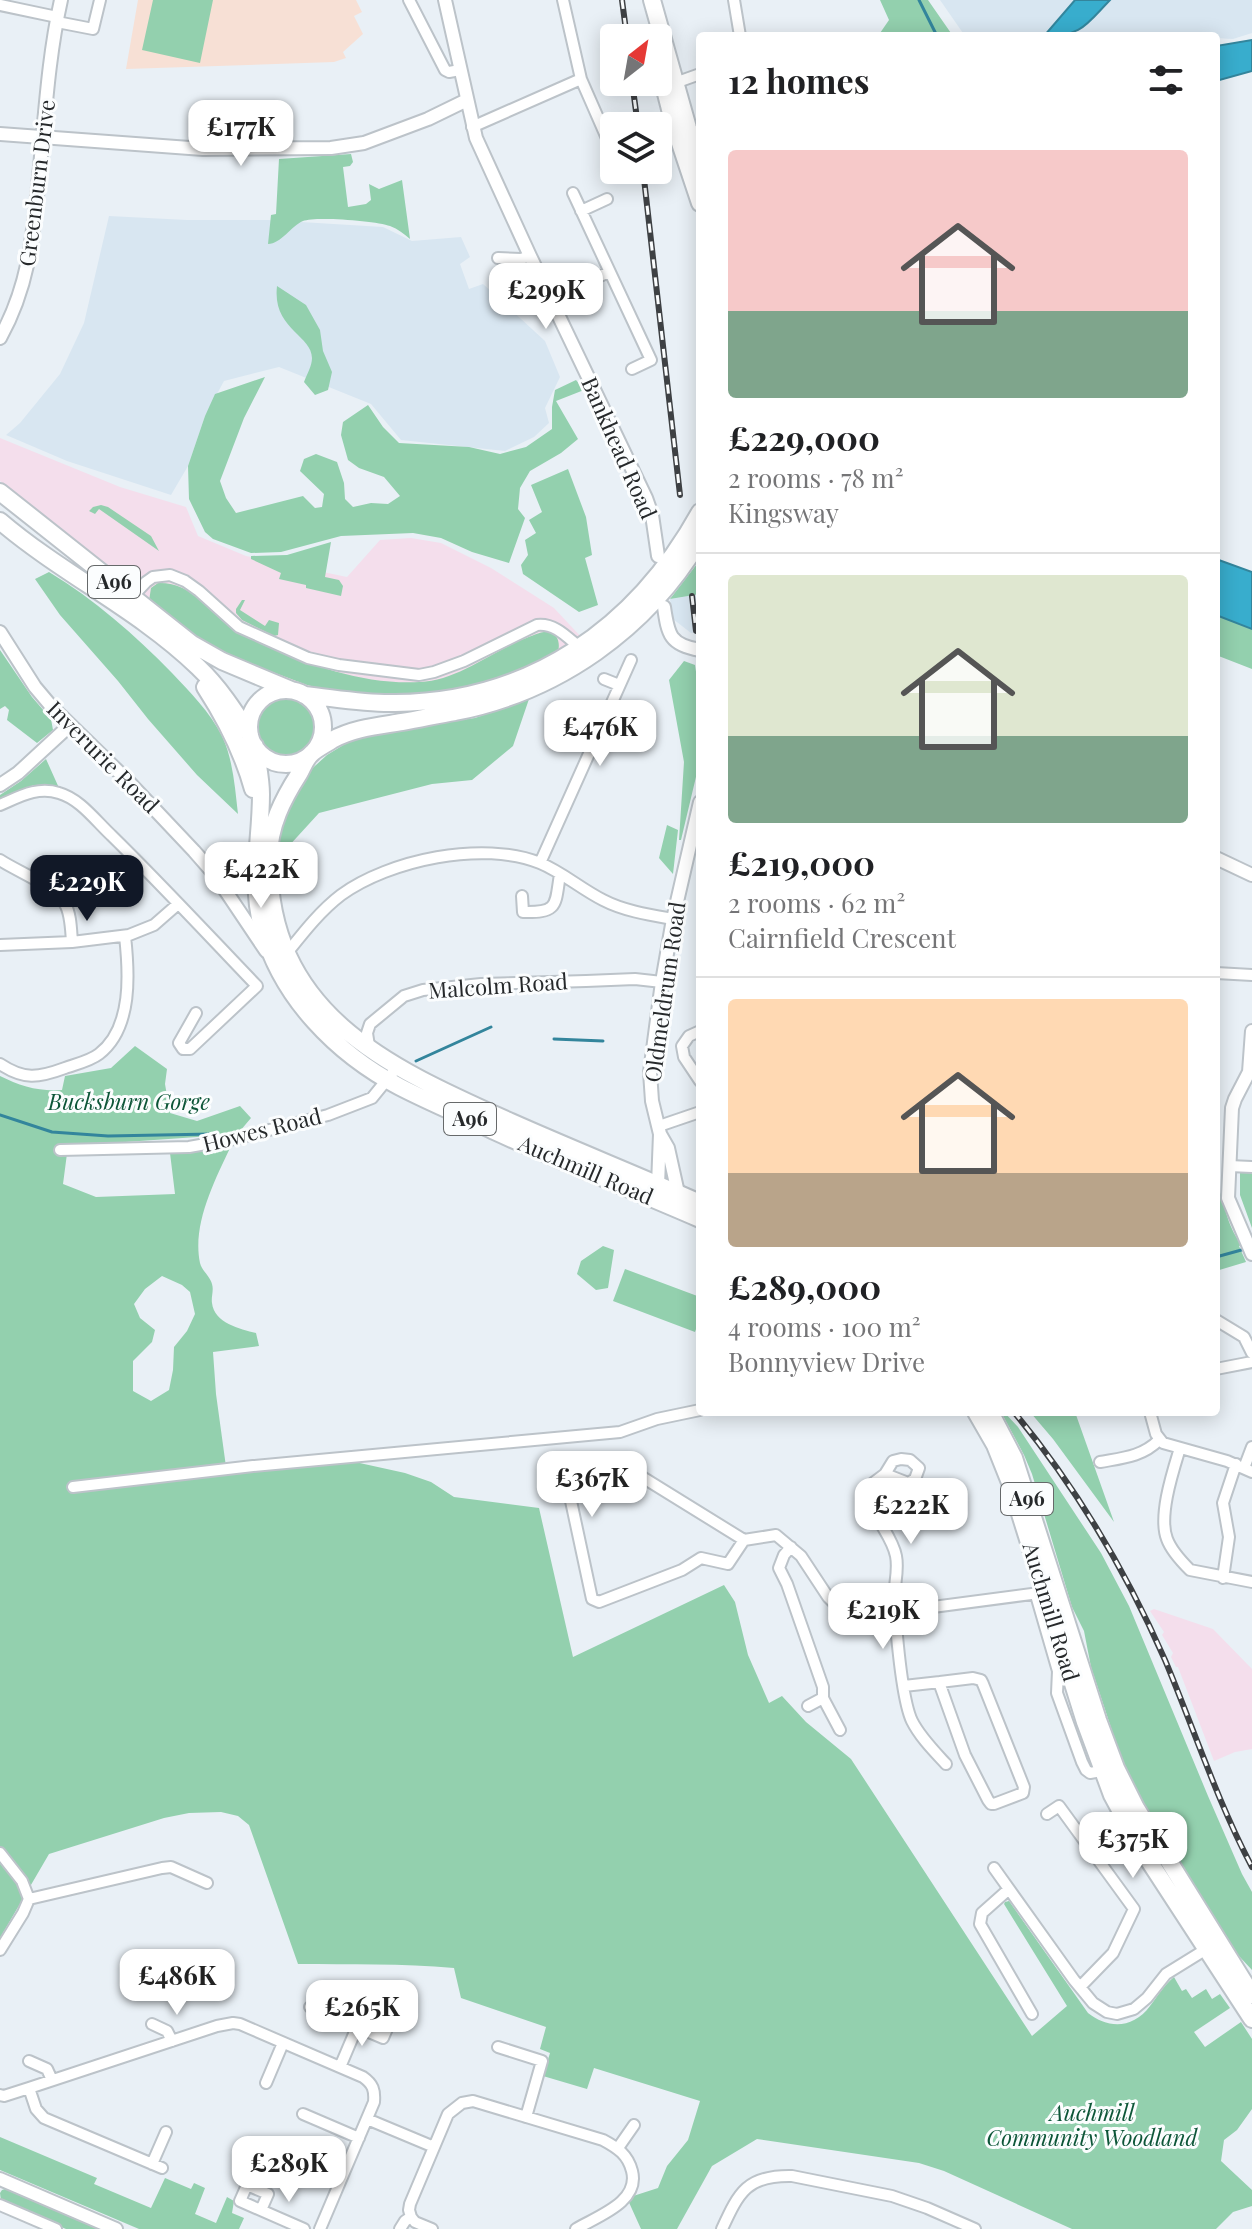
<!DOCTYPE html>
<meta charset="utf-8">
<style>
body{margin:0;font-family:"Playfair Display",serif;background:#f6f6f6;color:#202124;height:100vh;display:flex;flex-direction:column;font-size:30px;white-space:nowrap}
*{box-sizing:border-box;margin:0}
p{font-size:26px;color:#757577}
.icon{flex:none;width:44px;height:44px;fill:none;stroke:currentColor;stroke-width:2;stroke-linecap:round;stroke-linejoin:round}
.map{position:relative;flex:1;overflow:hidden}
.side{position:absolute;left:696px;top:32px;width:524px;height:1384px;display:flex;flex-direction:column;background:#fff;border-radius:8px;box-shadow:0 4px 20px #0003}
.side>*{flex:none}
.needle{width:52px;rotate:31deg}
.tools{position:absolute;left:600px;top:24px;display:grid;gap:16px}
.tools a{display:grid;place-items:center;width:72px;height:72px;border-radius:8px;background:#fff;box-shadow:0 4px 20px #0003;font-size:40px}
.price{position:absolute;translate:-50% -68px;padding:0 18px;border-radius:16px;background:#fff;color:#222;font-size:26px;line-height:52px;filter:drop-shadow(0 2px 4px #0008)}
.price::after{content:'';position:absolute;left:50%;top:48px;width:24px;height:18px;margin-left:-12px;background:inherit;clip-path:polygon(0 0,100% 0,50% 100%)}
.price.selected{background:#111827;color:#fff}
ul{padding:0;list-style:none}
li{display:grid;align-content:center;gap:16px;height:424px;padding:0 32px}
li+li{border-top:2px solid #e0e0e0}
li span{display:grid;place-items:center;height:248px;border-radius:8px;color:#555}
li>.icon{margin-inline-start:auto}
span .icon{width:144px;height:144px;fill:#fffc;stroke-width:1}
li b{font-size:34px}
h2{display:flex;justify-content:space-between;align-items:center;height:96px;padding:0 32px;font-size:34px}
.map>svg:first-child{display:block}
.commercial{fill:#f4deec}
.built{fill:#d8e6f1}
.education{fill:#f7e0d5}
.green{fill:#93d0ae;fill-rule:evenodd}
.water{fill:#38adcd;stroke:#33859c;stroke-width:2}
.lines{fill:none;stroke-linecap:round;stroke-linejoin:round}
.stream{stroke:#33859c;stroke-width:3}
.minor-casing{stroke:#bcc3c9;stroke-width:14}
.tertiary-casing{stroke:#bcc3c9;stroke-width:16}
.primary-casing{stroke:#bcc3c9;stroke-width:20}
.minor{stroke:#fff;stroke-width:10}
.tertiary{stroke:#fff;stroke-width:12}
.primary{stroke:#fff;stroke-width:16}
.rail-casing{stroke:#3e4144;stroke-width:6}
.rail{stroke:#fbfdfe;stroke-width:3;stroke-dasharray:9;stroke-linecap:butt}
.labels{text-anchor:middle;stroke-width:6;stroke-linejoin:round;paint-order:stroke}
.shield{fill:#fbfdfe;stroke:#66696a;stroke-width:2}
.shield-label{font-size:20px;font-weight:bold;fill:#26292b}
.street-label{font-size:22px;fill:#26292b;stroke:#fbfdfe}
.park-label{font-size:22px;font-style:italic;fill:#0d5638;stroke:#fbfdfe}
</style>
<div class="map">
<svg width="1252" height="2229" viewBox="0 0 1252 2229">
<rect width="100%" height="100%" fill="#e9f0f6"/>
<path class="commercial" d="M0,438L120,487L186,507L198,536L246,556L347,577L380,540L411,538L441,543L491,568L554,608L583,639L533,669L406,699L313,689L270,674L206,649L0,481Z
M1154,1609L1213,1629L1252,1669V1749L1235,1752L1214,1761L1178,1667H1176L1171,1657L1173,1653L1162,1635L1164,1632L1150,1611Z"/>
<path class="built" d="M940,0H1252V33L1233,39L1216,38V36L1112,32L1087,36H965Z
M109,216L187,220H268L383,227L412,241L461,237L470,257L460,264L469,289L483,284L545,341L560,377L545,408L549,423L534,437L505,451L401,440L371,404L279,367L224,381L205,416L188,466L171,495L67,461L6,435L20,423L60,374L84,323Z
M700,594V631L691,633L673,619L670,599Z"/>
<path class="education" d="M138,0H356L362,12L354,16L363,34L343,52L346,58L334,62L126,69Z"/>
<path class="green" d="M153,0H213L200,63L142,50Z
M880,0H928L953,36H878L889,20Z
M351,154L353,162L350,166L343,167L348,207L366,204L371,200L369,184L379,189L402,180L410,239C404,234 398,229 390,226C377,221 315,216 303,221C291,226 281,244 268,244L271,215L276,214L279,159Z
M277,286L306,305L320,330L323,351L332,372L328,390L315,395L304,382C307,374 312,366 312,358C312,335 272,329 277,286Z
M265,377L244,418L220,481L226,498L236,513L303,496L315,508L322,507L324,494L300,471L304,459L316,454L337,462L344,483L345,499L353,507L371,503L388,504L400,496L384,477L359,468L348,460L341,435L343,422L368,405L383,427L399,443L469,447L500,454L526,447L552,429V407L555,390L576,380L584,390L556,401L578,439L561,453L530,471L520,488L518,509L525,518L509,563L472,552L441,538L413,533L341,536L281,552L251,553L213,539L205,532L189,499L188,466L205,416L215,394Z
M568,469L586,517L592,555L585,558L598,605L579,612L523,574L521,565L528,555L525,540L536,533L529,520L542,512L531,485Z
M101,505L108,507L151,536L159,551L99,509L95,514L89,511L93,507Z
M331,542L325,577L339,580L343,586L341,596L306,588V585L279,579L281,573L251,559V556L287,555Z
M700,560V594L670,599Z
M49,572C95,600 134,634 172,673C190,692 210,712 222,736C233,759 235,788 238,814L197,775L148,719L118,681L60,615L35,579Z
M158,583C193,582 208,612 234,630C243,637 256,641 267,646C314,667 367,685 420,682C455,681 489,654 521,640C528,638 536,633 544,632C556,630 561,641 558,652L516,675L456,691L400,697L337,692L307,685L214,650L149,601L151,588Z
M242,600H245L240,610L265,626L269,620L279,623L278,635L274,636L242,620L236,613V609Z
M1216,615L1252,629V669L1216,655Z
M0,650L32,697L51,719L53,730L37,743L7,720L9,710L5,706L0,709Z
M684,661L695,665L700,699V760L681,840H679L684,762L669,680Z
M254 727a31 31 0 1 1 62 0a31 31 0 1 1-62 0Z
M529,699L513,746L472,780L432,784L319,813L287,848L281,846L280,879L274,875L280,821L305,775L327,755L345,744L362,736L400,728L475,718Z
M46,759L59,788L34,785L0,799V795L21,781Z
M667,825L678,830L673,874L659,858Z
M135,1046L167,1069L165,1084L170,1113L197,1121L240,1106L251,1118L240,1131L197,1137L68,1146L63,1184L96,1197L175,1194L170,1153L230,1148C214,1182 192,1225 200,1263C202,1271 210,1276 212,1284C214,1290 211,1297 212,1303C214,1323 240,1329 256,1333L259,1346L213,1352L216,1394L227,1474L346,1460L405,1473L431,1482L454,1497L539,1508L573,1657L724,1585L735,1602L748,1655L769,1703L782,1696L806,1722L851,1759L1032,2036L1067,2006L1004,1904L1005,1902L1009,1901L1088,2013C1108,2029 1133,2029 1150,2006C1158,1996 1163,1986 1174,1977L1182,1991L1186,1989L1192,1998L1206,1989L1212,1999L1220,1994L1230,2008L1194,2032L1205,2047L1241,2022L1252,2039V2109L1237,2130L1224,2140L1221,2161L1252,2190V2206L1233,2212L1216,2229H1072L944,2171L919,2163L757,2139L712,2166L677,2229H641L627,2198L658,2188L667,2166L688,2140L700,2101L594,2068L587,2089L543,2076L550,2053L540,2049L546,2027L461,1998L454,1968C402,1963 350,1965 298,1964L249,1825L238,1816L221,1812L189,1813L164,1818L49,1854L0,1938V1076C20,1086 40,1092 62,1090L65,1076L111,1068ZM162,1276L182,1285L190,1292L195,1314L187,1331L174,1347L173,1370L169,1390L151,1401L133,1391V1361L152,1342L155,1330L140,1318L134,1304L145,1289Z
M1252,1172V1228L1240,1195V1173Z
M1216,1183C1226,1203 1225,1224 1242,1245L1239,1246L1246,1262L1216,1271Z
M603,1246L614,1250L608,1288L596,1290L577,1274L581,1261Z
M625,1269L700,1297V1318L695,1332L613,1301Z
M1001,1412H1004L1018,1427L1101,1553L1129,1606L1208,1796L1242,1874L1252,1892V1970L1238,1955L1141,1799L1127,1774L1118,1749L1091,1667L1084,1631L1072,1607L1032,1474L1024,1455Z
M1030,1412H1075L1114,1522L1053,1439Z
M0,2137L97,2178L94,2184L151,2208L165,2178L191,2189L194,2183L205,2188L195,2214L216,2223L227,2197L234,2201L232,2213L244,2218L239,2229H139L0,2170Z
M8,2188L103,2229H66L1,2201L0,2193L2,2190Z"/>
<path class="water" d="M1075,0H1110C1085,26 1082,36 1044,36Z
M1252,40V71L1216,81V46Z
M1216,559L1252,572V629L1216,615Z"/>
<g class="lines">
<path class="stream" d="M919,0L937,36
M554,1039L603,1041
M698,1052H700
M416,1061L491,1027
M0,1115L52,1132L108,1136L212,1134
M1216,1257L1245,1249"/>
<g class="minor-casing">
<path id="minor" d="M409,0L445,70L449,72L460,70
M563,0L581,79L613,152
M734,0L740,36
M0,5L57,17
M57,22L93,29L100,0
M672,84L700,74
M472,127L581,79
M573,193L651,360L632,369
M581,211L607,199
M498,258L521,259L530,256
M550,299L609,272
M132,597L146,582L153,577L170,575L185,581L199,591L239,627L308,658L339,665L419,675L434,672L464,661L537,625C555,623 567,637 579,647
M604,679L619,685
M0,805C19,797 37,786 59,793C80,799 95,820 111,835C161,884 209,936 257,986L190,1049H183L179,1043L196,1013
M0,860C18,872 54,885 65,904C71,914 71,930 72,942
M540,863L631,660
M522,896L523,912C559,913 555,905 560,874
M0,945L72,942L129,935L154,925L178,904
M287,953C303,933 320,911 341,895C389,860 483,840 540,863C562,872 581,889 603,900C624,911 650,915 673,919
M1216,973L1252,975
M700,1031L689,1036L682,1046L684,1057L700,1081
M369,1046L367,1033L370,1024L404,996L423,990L481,984L586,981L635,979L662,982
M0,1064C24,1080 38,1078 65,1068C76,1064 90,1061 99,1054C133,1028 129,972 125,936
M659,1126L700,1112
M60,1150L189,1147L234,1139L328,1115L372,1098L398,1066
M1229,1166L1252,1167
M1216,1320L1244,1337L1252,1353
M1216,1369L1252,1362
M1150,1412L1156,1434L1163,1443L1227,1461L1252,1472
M1180,1448C1173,1471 1158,1516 1167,1539C1171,1550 1181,1561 1190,1570L1252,1582
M901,1459L910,1460L919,1468L915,1479L908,1483L885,1474L893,1461Z
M1100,1462C1122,1458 1142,1457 1159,1440
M1244,1468L1252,1447
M885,1474L873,1483C863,1511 891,1530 896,1556C899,1571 894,1585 894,1599C896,1627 901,1698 912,1721C920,1737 934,1751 946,1764
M73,1487L253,1466L620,1432L657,1419L700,1410
M744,1540L626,1467L600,1466L568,1469L565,1473L592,1599L599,1602L682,1570L701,1558L728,1564L744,1540L776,1535L801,1556L828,1597L836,1605L852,1612L864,1615L895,1612L1047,1592
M791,1547L784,1555L779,1568L787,1584L823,1687V1698L840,1730
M1223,1578L1229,1537L1223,1503L1236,1464
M1036,1595L1058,1671L1057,1693L1082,1762L1086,1770L1090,1773L1107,1770
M973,1678L981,1680L983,1684L1024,1787L1023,1793L994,1804H991L988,1800L965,1755L940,1685V1682Z
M904,1686L940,1682
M808,1706L823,1698
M1047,1814L1059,1806L1134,1909L1113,1953L1080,1987
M0,1853L22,1881L29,1899
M994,1868L1074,1980L1093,2003L1107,2012L1117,2014L1134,2009L1147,1998L1166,1974L1208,1948
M1009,1889L982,1913L980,1924L1032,2014
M0,1950L23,1913L29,1899L162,1868L171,1867L207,1883
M310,2007L383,2038L392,2017
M152,2024L167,2031L172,2041
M498,2047L542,2061L526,2117
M29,2061L47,2069L52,2080
M340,2067L357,2027
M266,2083L283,2043
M29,2088L36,2109L44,2118L162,2168
M0,2095L4,2096L29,2088L217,2026L233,2023L240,2024L363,2077C373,2084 375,2090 374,2102L320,2229
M303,2114L359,2138
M367,2119L434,2147
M618,2148L634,2125
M152,2164L166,2132
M0,2205L56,2229
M261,2210L268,2194L247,2185L240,2201L304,2229
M411,2217L409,2210L410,2204L448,2114L462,2103L473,2101L603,2140C618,2148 628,2155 632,2171C640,2202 598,2216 576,2229
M411,2217L415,2222L432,2229
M400,2229L405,2221L411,2217
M722,2229C739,2192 747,2175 792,2176L892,2196L927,2208L975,2229"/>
</g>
<g class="tertiary-casing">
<path id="tertiary" d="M445,0L476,138L530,256L646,498L652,515L658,556
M0,134L203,149L331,148L364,143L428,119L467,100
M0,338C29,286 33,236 39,177C45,118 48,58 61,0
M664,607C668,635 670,645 700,650
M0,632L35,687L51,706L126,779L194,851L215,875L266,951
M0,785L18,773L69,726
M1216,858L1252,875
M218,877L223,881L235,884L249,877L255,867
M1252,1031L1249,1072L1235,1099L1232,1108L1228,1198L1252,1254
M660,1134L658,1185L660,1191
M678,1193L668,1148L660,1134L652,1101L650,1072L662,982L673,919L700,802
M0,2179L116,2229"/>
</g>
<g class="primary-casing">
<path id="primary" d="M652,0L688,128L700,160
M658,62L674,125L700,203
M0,492L192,644L222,661L291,690
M0,521C62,574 139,610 198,667C219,687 234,710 250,735
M700,540C647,629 558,692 455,712C437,715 420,719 402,722C378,726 354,728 332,740C326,744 318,748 312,753C306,758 303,767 299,774C283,799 269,826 269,857C267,1014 388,1067 511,1122C574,1150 637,1175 700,1203
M205,687C225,718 243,753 253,789
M249 727a37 37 0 1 1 74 0a37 37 0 1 1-74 0Z
M304,695C334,698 365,704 395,703C530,702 636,628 700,512
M255,746C257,762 261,778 261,794C261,841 250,879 262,927C281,998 337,1054 400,1087C431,1103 463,1116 494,1131C562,1162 631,1189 700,1219
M976,1412L995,1445L1011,1485L1085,1722L1112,1795L1140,1847L1252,2019
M990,1412L1014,1458L1098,1720L1116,1768L1136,1808L1252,1995"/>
</g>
<use href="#minor" class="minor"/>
<use href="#tertiary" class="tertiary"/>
<use href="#primary" class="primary"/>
<g class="rail-casing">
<path id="rail" d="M622,0L627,38
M632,82L638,126
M643,170L680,495
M692,596L696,631
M1014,1412C1076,1487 1126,1571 1165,1660C1194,1729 1217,1801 1252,1867"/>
</g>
<use href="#rail" class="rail"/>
</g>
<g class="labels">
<g class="shield">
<rect x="88" y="566" width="52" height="32" rx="6"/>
<rect x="444" y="1103" width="52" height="32" rx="6"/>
<rect x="1001" y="1483" width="52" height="32" rx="6"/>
</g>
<g class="shield-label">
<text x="114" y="589">A96</text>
<text x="470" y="1126">A96</text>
<text x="1027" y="1506">A96</text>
</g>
<g class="street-label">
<text transform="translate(37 183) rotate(-83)" y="8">Greenburn Drive</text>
<text transform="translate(619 448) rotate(66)" y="8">Bankhead Road</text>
<text transform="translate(103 757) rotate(45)" y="8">Inverurie Road</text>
<text transform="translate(498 986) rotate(-4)" y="8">Malcolm Road</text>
<text transform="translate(665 992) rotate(-82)" y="8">Oldmeldrum Road</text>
<text transform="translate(262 1130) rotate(-14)" y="8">Howes Road</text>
<text transform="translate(586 1170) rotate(23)" y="8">Auchmill Road</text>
<text transform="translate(1051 1612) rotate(73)" y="8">Auchmill Road</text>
</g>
<g class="park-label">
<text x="129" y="1110">Bucksburn Gorge</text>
<text x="1092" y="2121">Auchmill<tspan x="1092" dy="25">Community Woodland</tspan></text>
</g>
</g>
</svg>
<div class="tools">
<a><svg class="needle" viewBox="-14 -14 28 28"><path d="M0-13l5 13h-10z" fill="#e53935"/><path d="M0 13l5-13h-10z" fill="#757577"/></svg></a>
<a><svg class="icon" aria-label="layers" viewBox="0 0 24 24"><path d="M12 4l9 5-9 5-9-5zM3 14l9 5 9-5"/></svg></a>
</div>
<b class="price" style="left:241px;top:168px">£177K</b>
<b class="price" style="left:546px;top:331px">£299K</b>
<b class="price" style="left:600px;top:768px">£476K</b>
<b class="price" style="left:261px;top:910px">£422K</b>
<b class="price selected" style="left:87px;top:923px">£229K</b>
<b class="price" style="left:592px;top:1519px">£367K</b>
<b class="price" style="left:911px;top:1546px">£222K</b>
<b class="price" style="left:883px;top:1651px">£219K</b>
<b class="price" style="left:1133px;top:1880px">£375K</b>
<b class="price" style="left:177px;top:2017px">£486K</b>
<b class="price" style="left:362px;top:2048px">£265K</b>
<b class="price" style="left:289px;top:2204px">£289K</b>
<section class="side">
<h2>12 homes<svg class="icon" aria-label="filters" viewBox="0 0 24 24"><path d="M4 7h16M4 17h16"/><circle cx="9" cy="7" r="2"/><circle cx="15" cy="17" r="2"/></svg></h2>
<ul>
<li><span style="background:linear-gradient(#f6c9c9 65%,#7fa58c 0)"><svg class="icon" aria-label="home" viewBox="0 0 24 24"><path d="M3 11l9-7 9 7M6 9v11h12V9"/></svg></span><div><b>£229,000</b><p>2 rooms · 78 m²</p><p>Kingsway</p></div></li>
<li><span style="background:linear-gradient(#dfe7d0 65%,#7fa58c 0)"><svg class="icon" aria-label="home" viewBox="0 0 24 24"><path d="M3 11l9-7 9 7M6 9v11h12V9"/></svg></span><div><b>£219,000</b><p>2 rooms · 62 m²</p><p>Cairnfield Crescent</p></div></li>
<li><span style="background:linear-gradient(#ffd9b3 70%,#b9a48a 0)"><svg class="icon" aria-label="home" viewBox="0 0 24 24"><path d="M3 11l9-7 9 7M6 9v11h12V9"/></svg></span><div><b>£289,000</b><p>4 rooms · 100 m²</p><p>Bonnyview Drive</p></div></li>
</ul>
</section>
</div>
